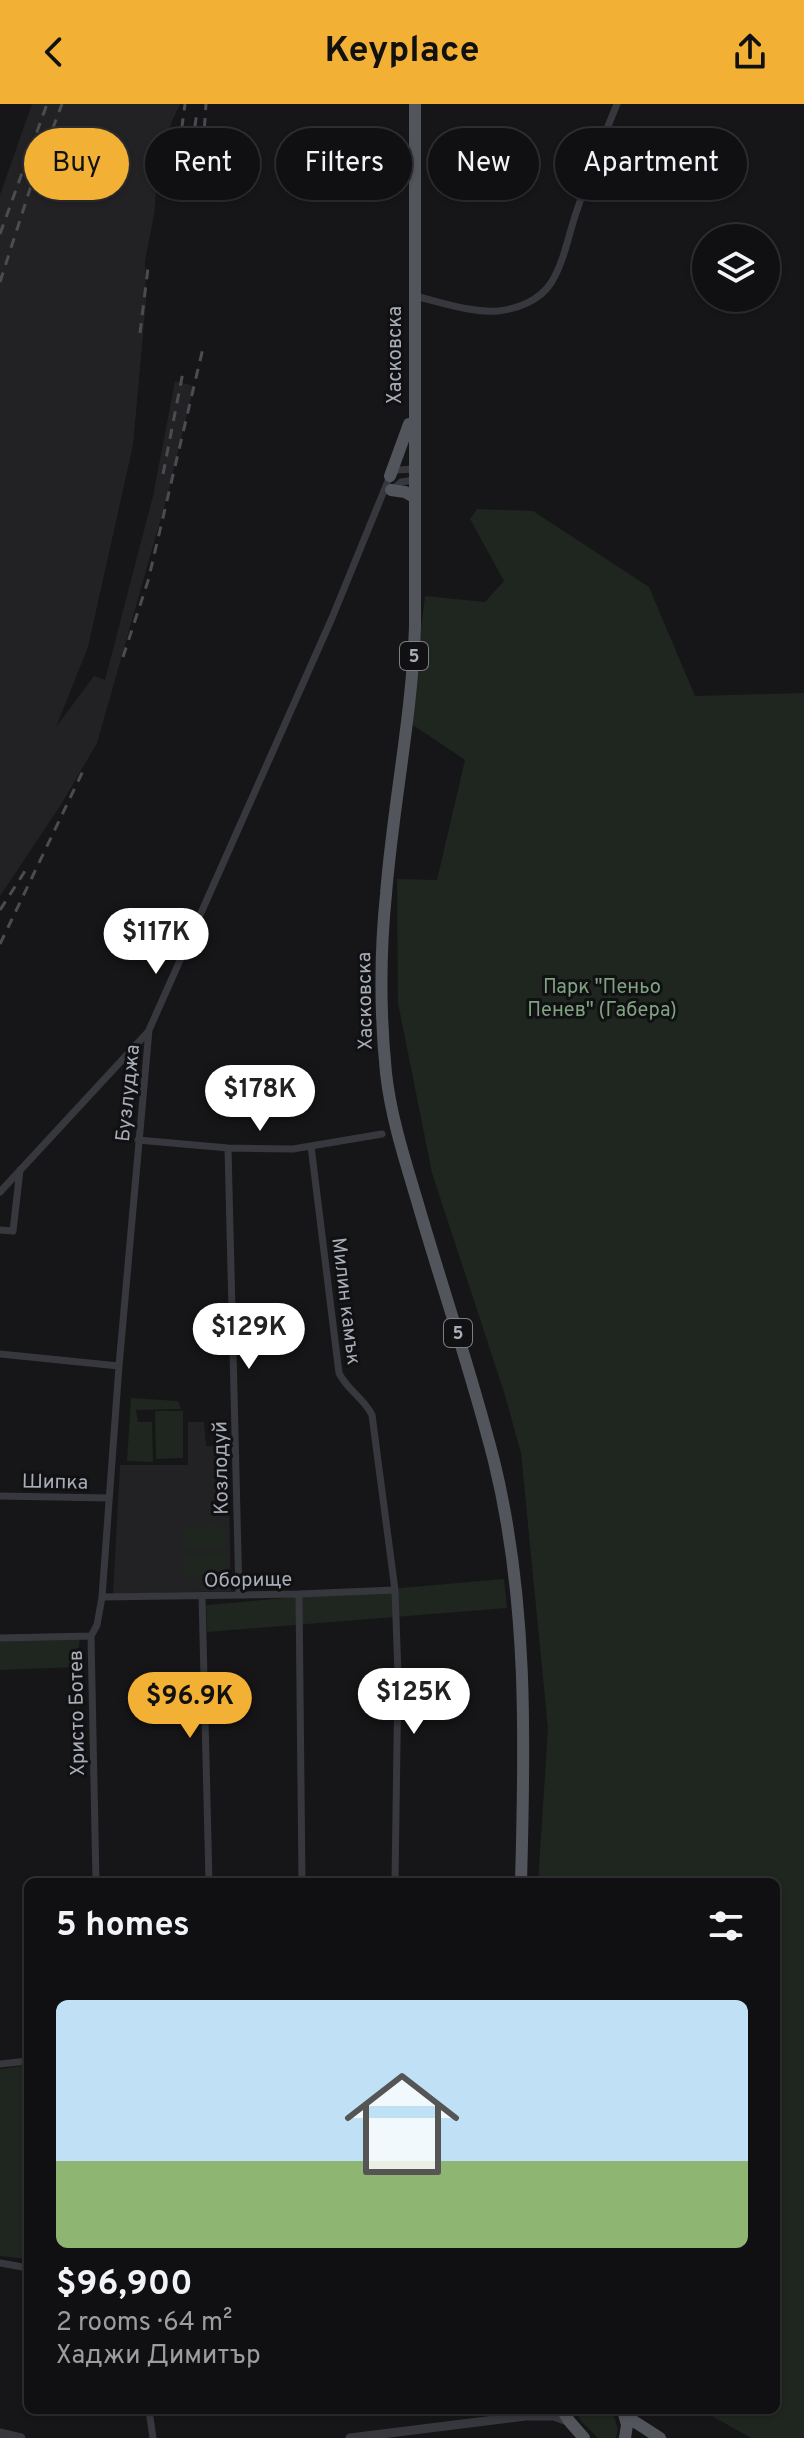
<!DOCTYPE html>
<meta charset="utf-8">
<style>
body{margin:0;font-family:Overpass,sans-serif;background:#1e1e20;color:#f1f3f6;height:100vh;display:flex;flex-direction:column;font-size:30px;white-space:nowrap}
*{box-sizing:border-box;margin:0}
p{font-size:26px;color:#9c9d9f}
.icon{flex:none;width:44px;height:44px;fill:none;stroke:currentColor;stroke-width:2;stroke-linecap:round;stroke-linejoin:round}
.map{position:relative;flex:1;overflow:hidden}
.drawer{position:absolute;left:24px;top:1774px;width:756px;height:536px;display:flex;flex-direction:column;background:#101012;border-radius:12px;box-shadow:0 2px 6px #0004,0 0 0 2px #303032}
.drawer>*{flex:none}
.top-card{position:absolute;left:24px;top:24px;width:756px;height:72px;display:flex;gap:16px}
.buttons{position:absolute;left:692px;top:120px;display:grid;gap:16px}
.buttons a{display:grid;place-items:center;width:88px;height:88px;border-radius:50%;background:#101012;box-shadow:0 2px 6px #0004,0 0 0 2px #303032;font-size:40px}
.price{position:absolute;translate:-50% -68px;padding:0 18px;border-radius:28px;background:#fff;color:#222;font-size:26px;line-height:52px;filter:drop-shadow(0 2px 4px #0008)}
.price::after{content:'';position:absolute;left:50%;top:48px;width:24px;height:18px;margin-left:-12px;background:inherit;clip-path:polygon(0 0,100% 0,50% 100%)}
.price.selected{background:#f2b134;color:#111}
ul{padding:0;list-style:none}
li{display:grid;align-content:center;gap:16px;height:424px;padding:0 32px}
li span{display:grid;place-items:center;height:248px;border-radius:12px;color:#555}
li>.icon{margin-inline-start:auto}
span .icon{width:144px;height:144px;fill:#fffc;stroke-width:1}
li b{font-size:34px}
h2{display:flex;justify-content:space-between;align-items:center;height:96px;padding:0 32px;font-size:34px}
.chip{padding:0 28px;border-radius:36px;background:#101012;box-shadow:0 2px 6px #0004,0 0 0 2px #303032;font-size:28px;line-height:72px}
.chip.selected{background:#f2b134;color:#111}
header{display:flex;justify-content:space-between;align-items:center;height:104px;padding:0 32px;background:#f2b134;color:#111;font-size:36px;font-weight:700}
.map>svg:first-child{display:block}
.built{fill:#222225}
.green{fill:#1e261f}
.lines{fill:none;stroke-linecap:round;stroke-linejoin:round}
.minor{stroke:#37383d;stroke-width:7}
.tertiary{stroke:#37383d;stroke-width:9}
.primary{stroke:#53555c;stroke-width:12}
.rail{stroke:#4a4c52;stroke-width:3;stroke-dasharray:10 8;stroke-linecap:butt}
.labels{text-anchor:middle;stroke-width:6;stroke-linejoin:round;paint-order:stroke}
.shield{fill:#111113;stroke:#7b7e86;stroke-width:2}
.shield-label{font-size:18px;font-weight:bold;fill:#a8adb8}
.street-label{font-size:20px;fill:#a8adb8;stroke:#111113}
.park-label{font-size:20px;fill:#7fa381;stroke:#111113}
</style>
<header><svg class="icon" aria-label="back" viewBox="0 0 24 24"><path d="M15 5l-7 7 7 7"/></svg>Keyplace<svg class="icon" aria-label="share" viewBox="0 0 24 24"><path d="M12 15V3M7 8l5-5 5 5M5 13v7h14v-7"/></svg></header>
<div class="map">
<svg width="804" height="2334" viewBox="0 0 804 2334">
<rect width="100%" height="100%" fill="#161618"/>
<path class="built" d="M32,0H180L172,17L158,70L154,111L145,156L146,198L133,341L88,543L56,623L94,572L105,576L153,392L175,277L194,282L167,393L97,639L62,699L0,792V91Z
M188,1318H204L206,1342H228L231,1487L113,1490L120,1361H188Z"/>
<path class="green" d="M477,405L533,407L649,483L695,592L804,589V2334H751L701,2306H776V1778H538L548,1625L521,1349L504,1288L432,1069L398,899L397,775L437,776L465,656L413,621L412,599L425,492L485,498L504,477L470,415Z
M131,1294L178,1297L181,1305L136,1306L138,1318H152L153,1358L127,1357Z
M155,1307H183V1354L156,1355Z
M226,1421V1445L184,1446V1422Z
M227,1449V1473L185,1474V1450Z
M504,1475L507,1504L207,1528L206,1501Z
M80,1533L77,1563L0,1566V1534Z
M28,1961V2155L0,2152V1965Z
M574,2306H612L618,2325L616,2334H598L581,2317Z"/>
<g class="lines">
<path class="minor" d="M414,192C441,198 471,209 498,207C518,205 540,196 551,179C564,158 568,133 576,109C588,73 602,36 617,0
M392,386L401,378L414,376
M138,1036L228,1044L293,1045L382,1030
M311,1042L339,1269C347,1286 364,1294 372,1311L395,1486L398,1571L395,1778
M228,1044L239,1491
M0,1088L148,928
M0,1126L13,1127L20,1066
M0,1250L119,1262
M0,1392L109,1394
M299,1490L302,1778
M202,1492L209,1778
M102,1493L299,1490L395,1486
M0,1534L91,1532
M96,1778L91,1532L97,1521L102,1493L119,1262L149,926L332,514L390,372L397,366L414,365
M0,1960L28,1957
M0,2159L28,2164
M149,2306L153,2334"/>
<path class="tertiary" d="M0,2329L21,2334
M350,2334L526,2312H554L570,2318"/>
<path class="primary" d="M415,0V523C412,612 393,701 386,790C380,849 380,910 386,969C391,1014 405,1056 418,1100C443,1186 472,1270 494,1357C528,1495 525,1638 521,1778
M390,372L409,320
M391,386L405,388L414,393
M562,2306L570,2318L584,2334
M623,2308L632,2316L660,2334
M624,2310L627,2321L625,2334"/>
<path class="rail" d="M190,59L197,7
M177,60L185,0
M202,60L206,0
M0,130L47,0
M0,178L31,82L62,0
M140,229L148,164
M163,370L183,268
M123,553L148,477L203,244
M0,806L27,764
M0,840L84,665"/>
</g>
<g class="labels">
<g class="shield">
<rect x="400" y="538" width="28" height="28" rx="6"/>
<rect x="444" y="1215" width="28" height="28" rx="6"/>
</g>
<g class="shield-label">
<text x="414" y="558">5</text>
<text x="458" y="1235">5</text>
</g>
<g class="street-label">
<text transform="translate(394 251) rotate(-90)" y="7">Хасковска</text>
<text transform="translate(364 897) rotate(-91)" y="7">Хасковска</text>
<text transform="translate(127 989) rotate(-84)" y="7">Бузлуджа</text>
<text transform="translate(347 1197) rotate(83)" y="7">Милин камък</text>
<text transform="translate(220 1364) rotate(-91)" y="7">Козлодуй</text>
<text transform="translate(55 1377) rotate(1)" y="7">Шипка</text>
<text transform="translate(248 1475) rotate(-1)" y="7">Оборище</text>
<text transform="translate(76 1609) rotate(-91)" y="7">Христо Ботев</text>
</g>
<g class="park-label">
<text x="602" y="889">Парк "Пеньо<tspan x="602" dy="23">Пенев" (Габера)</tspan></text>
</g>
</g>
</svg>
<div class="buttons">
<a><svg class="icon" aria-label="layers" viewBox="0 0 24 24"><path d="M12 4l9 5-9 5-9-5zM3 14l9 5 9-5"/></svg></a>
</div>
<b class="price" style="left:156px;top:872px">$117K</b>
<b class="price" style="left:260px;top:1029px">$178K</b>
<b class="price" style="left:249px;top:1267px">$129K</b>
<b class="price" style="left:414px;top:1632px">$125K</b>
<b class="price selected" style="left:190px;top:1636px">$96.9K</b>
<div class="top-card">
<a class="chip selected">Buy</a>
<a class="chip">Rent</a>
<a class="chip">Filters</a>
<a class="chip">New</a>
<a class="chip">Apartment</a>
</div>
<section class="drawer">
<h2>5 homes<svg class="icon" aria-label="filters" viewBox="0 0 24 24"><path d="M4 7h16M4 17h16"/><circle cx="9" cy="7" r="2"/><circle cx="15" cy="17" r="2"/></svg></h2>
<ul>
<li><span style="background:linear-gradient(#bfe0f5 65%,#8fb573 0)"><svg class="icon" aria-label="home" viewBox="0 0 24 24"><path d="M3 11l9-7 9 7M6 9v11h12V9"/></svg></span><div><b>$96,900</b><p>2 rooms · 64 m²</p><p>Хаджи Димитър</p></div></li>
</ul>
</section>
</div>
